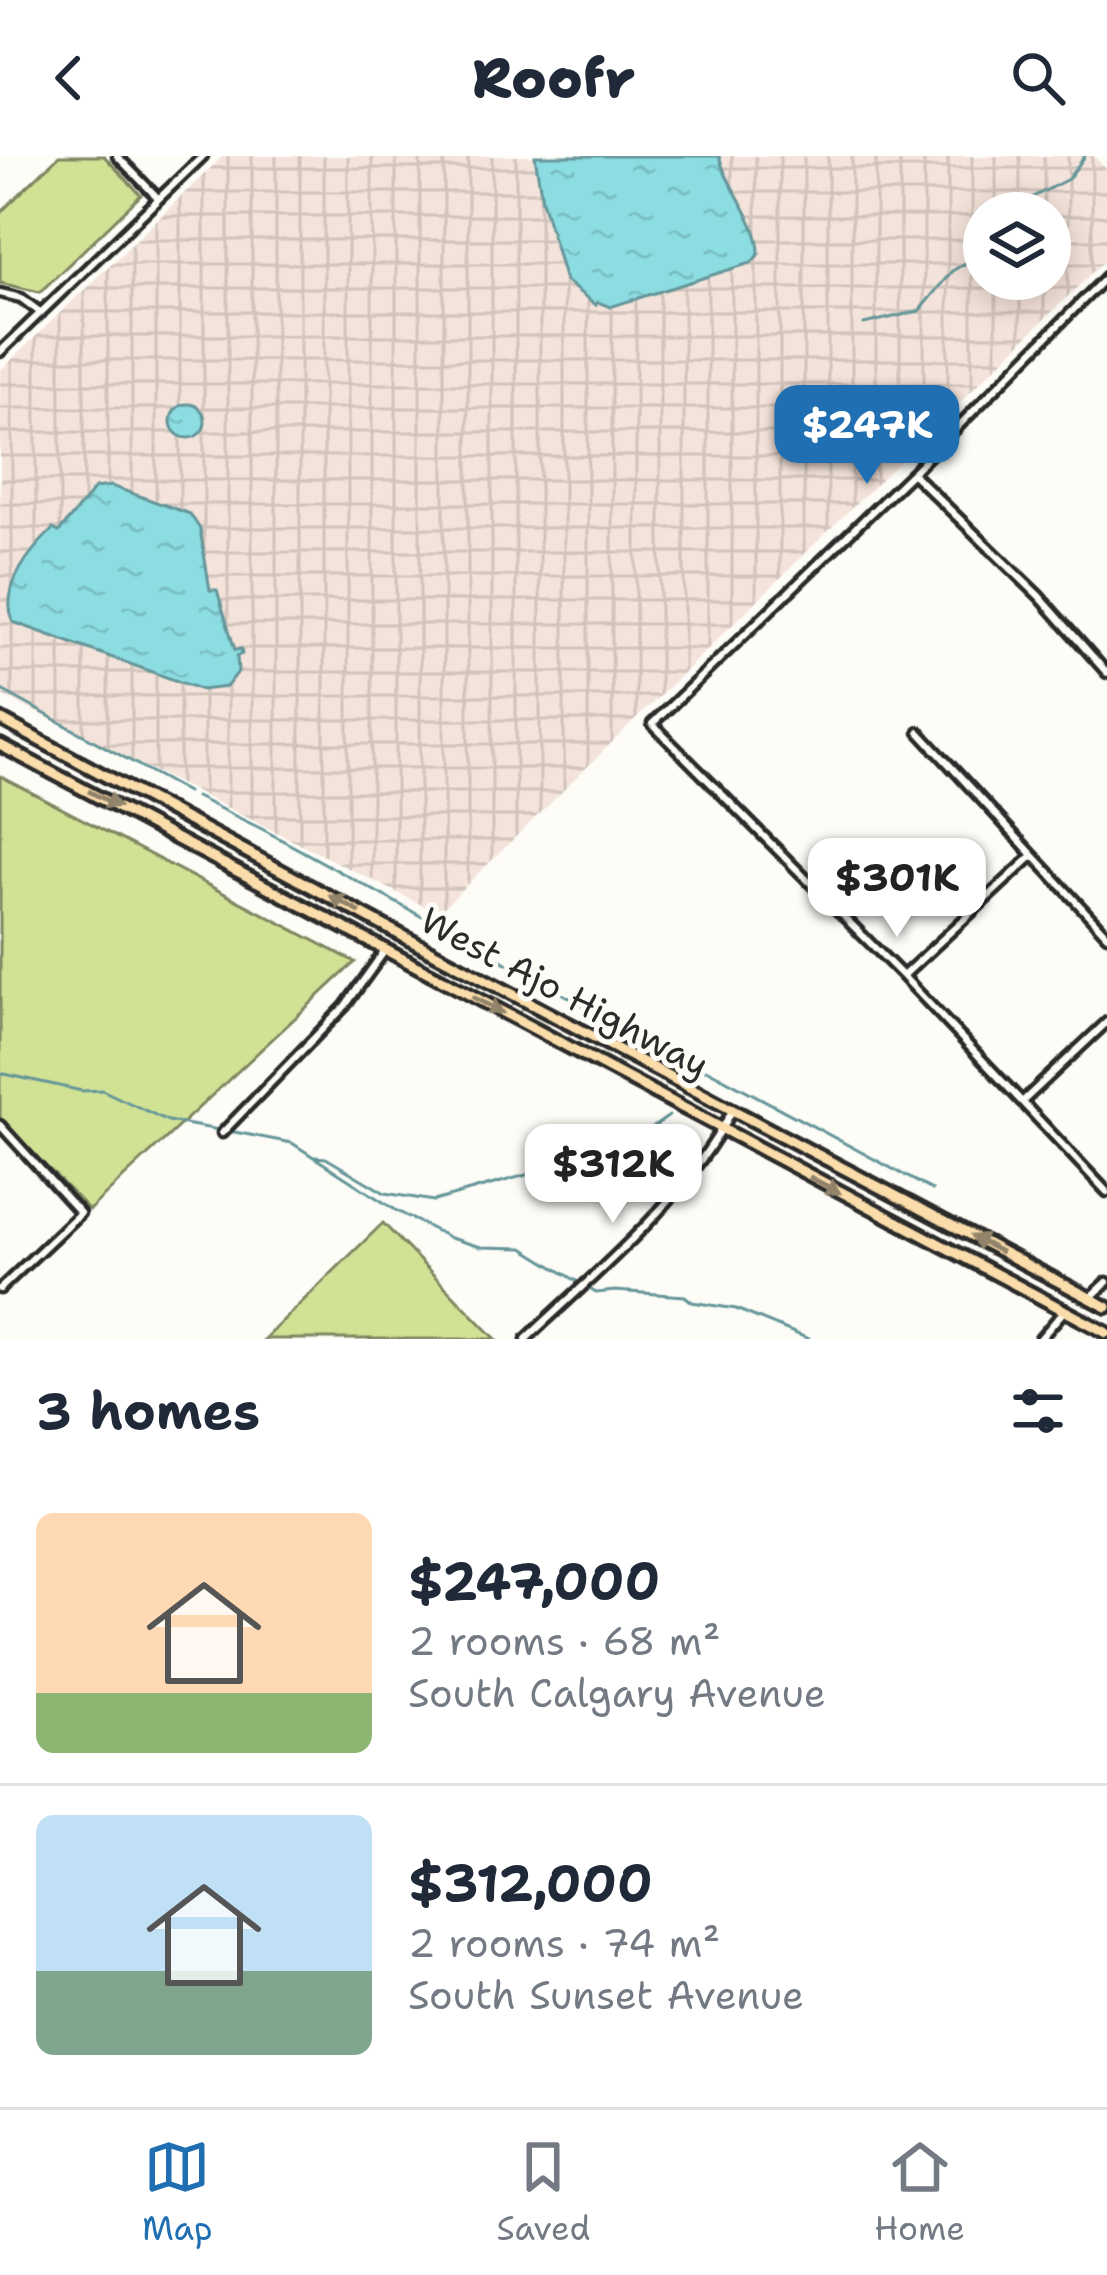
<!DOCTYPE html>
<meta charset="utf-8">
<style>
body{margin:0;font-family:"Shantell Sans",sans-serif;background:#f6f6f7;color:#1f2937;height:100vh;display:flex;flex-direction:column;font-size:45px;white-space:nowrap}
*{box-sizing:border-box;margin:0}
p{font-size:39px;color:#747a83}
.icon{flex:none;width:66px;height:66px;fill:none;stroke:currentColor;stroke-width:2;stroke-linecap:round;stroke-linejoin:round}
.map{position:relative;height:1183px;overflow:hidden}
.details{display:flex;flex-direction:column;background:#fff;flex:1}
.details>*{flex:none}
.tools{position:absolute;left:963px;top:36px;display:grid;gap:24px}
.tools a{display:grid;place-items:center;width:108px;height:108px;border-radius:50%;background:#fff;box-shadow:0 6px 30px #0003;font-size:60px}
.price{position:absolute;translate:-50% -102px;padding:0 27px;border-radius:24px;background:#fff;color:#222;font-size:39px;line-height:78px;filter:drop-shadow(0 3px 6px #0008)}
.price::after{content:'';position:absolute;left:50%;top:72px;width:36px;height:27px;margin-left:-18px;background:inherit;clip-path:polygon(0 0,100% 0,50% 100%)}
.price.current{background:#1f6fb2;color:#fff}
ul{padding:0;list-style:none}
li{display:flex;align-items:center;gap:36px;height:300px;padding:0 36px}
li+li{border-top:3px solid #e0e1e3}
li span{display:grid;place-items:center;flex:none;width:336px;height:240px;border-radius:18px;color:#555}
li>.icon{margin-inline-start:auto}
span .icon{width:144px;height:144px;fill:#fffc;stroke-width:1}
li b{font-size:51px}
h2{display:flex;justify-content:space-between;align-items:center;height:144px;padding:0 36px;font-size:51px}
header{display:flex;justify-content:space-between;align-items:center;height:156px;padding:0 36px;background:#fff;font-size:54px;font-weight:800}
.tab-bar{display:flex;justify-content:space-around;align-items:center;height:168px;border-top:3px solid #e0e1e3;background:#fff;font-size:33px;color:#747a83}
.tab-bar a{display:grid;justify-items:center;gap:6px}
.tab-bar .current{color:#1f6fb2}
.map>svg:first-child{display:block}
.industrial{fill:url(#industrial-grid);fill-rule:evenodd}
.park{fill:#d2e295;stroke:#7e8660;stroke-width:3}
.water{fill:url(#water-ripples);stroke:#659699;stroke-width:3}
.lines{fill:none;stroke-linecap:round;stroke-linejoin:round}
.stream{stroke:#659699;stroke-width:3}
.minor-casing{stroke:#2b2b2b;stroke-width:15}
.major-casing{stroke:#2b2b2b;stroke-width:18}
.minor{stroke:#fdfcf7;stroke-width:6}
.major{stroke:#faddab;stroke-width:9}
.oneway{fill:#92846b}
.labels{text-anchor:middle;stroke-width:10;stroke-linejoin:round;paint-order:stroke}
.street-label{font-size:36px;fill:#2b2b2b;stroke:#fdfcf7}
</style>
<header><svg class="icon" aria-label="back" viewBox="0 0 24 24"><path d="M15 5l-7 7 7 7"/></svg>Roofr<svg class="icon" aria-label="search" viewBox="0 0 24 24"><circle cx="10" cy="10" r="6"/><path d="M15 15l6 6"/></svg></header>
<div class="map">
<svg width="1107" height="1183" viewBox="0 0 1107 1183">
<defs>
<pattern id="industrial-grid" width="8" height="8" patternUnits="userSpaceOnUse" patternTransform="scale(3)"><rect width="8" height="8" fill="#f4e3da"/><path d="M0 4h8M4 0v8" fill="none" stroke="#d1c3bb"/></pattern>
<pattern id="water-ripples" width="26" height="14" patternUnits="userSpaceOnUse" patternTransform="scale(3)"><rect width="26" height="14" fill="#8bdde2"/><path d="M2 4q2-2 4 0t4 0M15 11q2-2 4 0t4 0" fill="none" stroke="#78bec2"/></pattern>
</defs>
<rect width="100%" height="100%" fill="#fdfcf7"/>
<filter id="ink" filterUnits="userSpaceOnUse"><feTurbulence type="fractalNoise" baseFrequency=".00833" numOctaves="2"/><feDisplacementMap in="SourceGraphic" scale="24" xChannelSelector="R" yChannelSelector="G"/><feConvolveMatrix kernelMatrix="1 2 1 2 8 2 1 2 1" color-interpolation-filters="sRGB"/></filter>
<g filter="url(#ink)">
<path class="industrial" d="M223,0H1094L1107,14V102L438,757L0,538V215ZM984,57H1050V123H984Z"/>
<path class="park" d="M59,0H104L141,39L40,136L0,127V57Z
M0,620L355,806L89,1054L0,963Z
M383,1067L496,1183H264Z"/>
<path class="water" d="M535,0H719C726,31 760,65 759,98L751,107L610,151L598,146L596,149L565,125L542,44Z
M171 265a17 17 0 1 1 34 0a17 17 0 1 1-34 0Z
M111,330L190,358L200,373L210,434H217L235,494L241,493L242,498L237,500L238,516L226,531L202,534L13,466C0,431 29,396 53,373L59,376L95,332Z"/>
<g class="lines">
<path class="stream" d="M1018,57L1031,42L1068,23L1085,0
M864,168L919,155L952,115L984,96
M0,533L187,636
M196,641L262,673L599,858
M0,917L82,935L102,934L168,965L219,974
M694,921L701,914H708L932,1034
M229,975L292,987L397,1055L450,1082L481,1091L523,1092L596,1137L615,1135L685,1140L692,1146L736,1153L809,1183
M315,1001L326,1002L385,1037L434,1045L526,1019L615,980L652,972L669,960"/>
<g class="minor-casing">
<path id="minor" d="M117,0L158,42
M1107,120L912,317L652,568L903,820L1107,1036
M0,137L21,142L41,157
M0,196L203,0
M913,318L1039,440L1107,517
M919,576L1107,779
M903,820L1031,701
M1022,946L1107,866
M0,969L80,1057L0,1133
M222,977L345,850L386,793
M1090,1142L1107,1126
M526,1183C600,1113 683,1046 732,955
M1040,1183L1064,1155"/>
</g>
<g class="major-casing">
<path id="major" d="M0,563L425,792L1107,1151
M0,589L1107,1177"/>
</g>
<use href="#minor" class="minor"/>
<use href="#major" class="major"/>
</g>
<defs><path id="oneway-solid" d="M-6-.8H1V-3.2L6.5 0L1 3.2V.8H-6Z" transform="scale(3)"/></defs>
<g class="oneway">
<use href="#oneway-solid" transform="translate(104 643) rotate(27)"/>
<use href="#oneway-solid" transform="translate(345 748) rotate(-151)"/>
<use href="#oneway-solid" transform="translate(488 849) rotate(28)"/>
<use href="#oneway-solid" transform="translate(825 1029) rotate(28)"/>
<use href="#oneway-solid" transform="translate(986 1088) rotate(-152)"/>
</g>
</g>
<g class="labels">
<g class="street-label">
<text transform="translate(565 836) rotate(28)" y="13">West Ajo Highway</text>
</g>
</g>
</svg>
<div class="tools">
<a><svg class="icon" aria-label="layers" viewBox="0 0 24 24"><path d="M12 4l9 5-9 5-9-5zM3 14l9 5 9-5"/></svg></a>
</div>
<b class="price current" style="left:867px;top:331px">$247K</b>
<b class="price" style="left:897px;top:784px">$301K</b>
<b class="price" style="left:613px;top:1070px">$312K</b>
</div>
<section class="details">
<h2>3 homes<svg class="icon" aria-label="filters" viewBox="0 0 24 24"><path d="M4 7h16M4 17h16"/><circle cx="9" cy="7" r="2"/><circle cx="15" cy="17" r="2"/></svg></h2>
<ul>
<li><span style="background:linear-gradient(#ffd9b3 75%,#8fb573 0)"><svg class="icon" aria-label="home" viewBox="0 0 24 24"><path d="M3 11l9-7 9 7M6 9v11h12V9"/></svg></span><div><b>$247,000</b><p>2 rooms · 68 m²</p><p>South Calgary Avenue</p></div></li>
<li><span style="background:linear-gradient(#bfe0f5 65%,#7fa58c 0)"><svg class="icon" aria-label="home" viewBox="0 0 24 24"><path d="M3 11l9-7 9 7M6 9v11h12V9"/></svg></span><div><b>$312,000</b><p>2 rooms · 74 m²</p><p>South Sunset Avenue</p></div></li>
</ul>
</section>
<nav class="tab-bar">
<a class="current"><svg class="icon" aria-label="map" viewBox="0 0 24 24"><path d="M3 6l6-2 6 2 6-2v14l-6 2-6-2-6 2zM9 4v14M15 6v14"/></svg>Map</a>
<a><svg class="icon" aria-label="saved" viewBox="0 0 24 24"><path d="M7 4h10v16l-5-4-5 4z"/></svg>Saved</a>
<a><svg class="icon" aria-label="home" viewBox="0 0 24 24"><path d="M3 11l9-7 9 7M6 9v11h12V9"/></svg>Home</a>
</nav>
